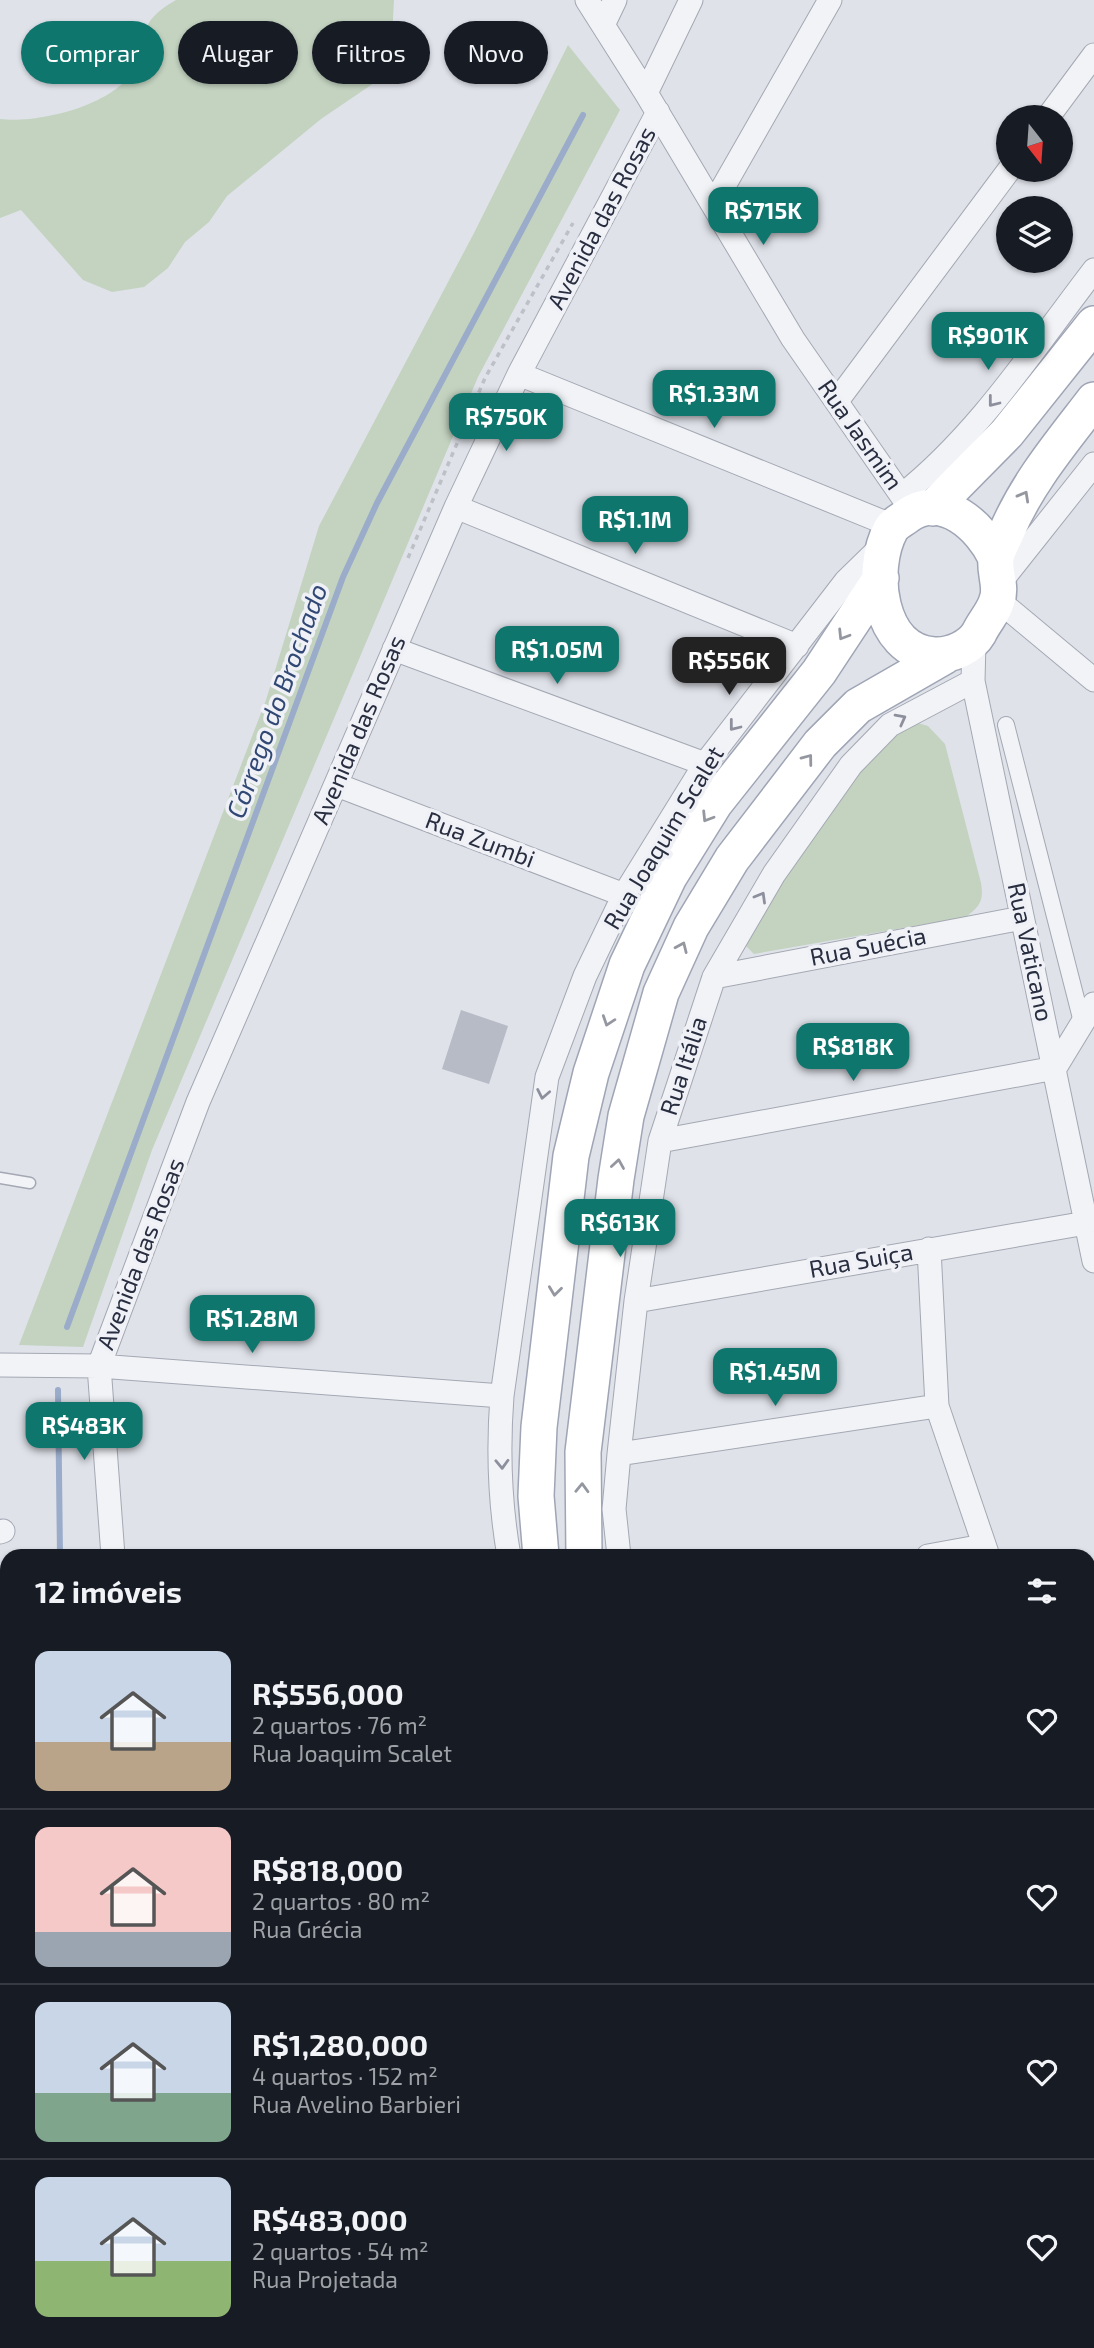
<!DOCTYPE html>
<html lang="pt">
<meta charset="utf-8">
<style>
body{margin:0;font-family:"Exo 2",sans-serif;background:#242831;color:#f1f3f6;height:100vh;display:flex;flex-direction:column;font-size:26px;white-space:nowrap}
*{box-sizing:border-box;margin:0}
p{font-size:23px;color:#9ea1a6}
.icon{flex:none;width:38px;height:38px;fill:none;stroke:currentColor;stroke-width:2;stroke-linecap:round;stroke-linejoin:round}
.map{position:relative;flex:1;overflow:hidden}
.panel{position:absolute;left:0px;top:1549px;width:1096px;height:800px;display:flex;flex-direction:column;background:#171b24;border-radius:21px 21px 0 0;box-shadow:0 2px 5px #0004}
.panel>*{flex:none}
.banner{position:absolute;left:21px;top:21px;width:700px;height:63px;display:flex;gap:14px}
.needle{width:46px;rotate:163deg}
.controls{position:absolute;left:996px;top:105px;display:grid;gap:14px}
.controls a{display:grid;place-items:center;width:77px;height:77px;border-radius:50%;background:#171b24;box-shadow:0 2px 5px #0004;font-size:35px}
.price{position:absolute;translate:-50% -60px;padding:0 16px;border-radius:14px;background:#0f766e;color:#fff;font-size:23px;line-height:46px;filter:drop-shadow(0 2px 4px #0008)}
.price::after{content:'';position:absolute;left:50%;top:42px;width:21px;height:16px;margin-left:-10px;background:inherit;clip-path:polygon(0 0,100% 0,50% 100%)}
.price.active{background:#222;color:#fff}
ul{padding:0;list-style:none}
li{display:flex;align-items:center;gap:21px;height:175px;padding:0 35px}
li+li{border-top:2px solid #363941}
li span{display:grid;place-items:center;flex:none;width:196px;height:140px;border-radius:14px;color:#555}
li>.icon{margin-inline-start:auto}
span .icon{width:84px;height:84px;fill:#fffc;stroke-width:1}
li b{font-size:30px}
h2{display:flex;justify-content:space-between;align-items:center;height:84px;padding:0 35px;font-size:30px}
.chip{padding:0 24px;border-radius:32px;background:#171b24;box-shadow:0 2px 5px #0004;font-size:24px;line-height:63px}
.chip.active{background:#0f766e;color:#fff}
.map>svg:first-child{display:block}
.green{fill:#c3d3c0}
.lines{fill:none;stroke-linecap:round;stroke-linejoin:round}
.stream{stroke:#9aacca;stroke-width:6}
.building{fill:#b7bbc6}
.service-casing{stroke:#a4a8b3;stroke-width:13}
.pedestrian-casing{stroke:#a4a8b3;stroke-width:18}
.minor-casing{stroke:#a4a8b3;stroke-width:25}
.primary-casing{stroke:#9fa5b5;stroke-width:38}
.path{stroke:#bdc0c7;stroke-width:3.5;stroke-dasharray:5 5;stroke-linecap:butt}
.service{stroke:#f2f3f7;stroke-width:10}
.pedestrian{stroke:#f2f3f7;stroke-width:16}
.minor{stroke:#f2f3f7;stroke-width:23}
.primary{stroke:#fff;stroke-width:35}
.oneway{stroke:#8d909c}
.oneway2{stroke:#9496a0}
.labels{text-anchor:middle;stroke-width:7;stroke-linejoin:round;paint-order:stroke}
.street-label{font-size:24px;fill:#282e40;stroke:#eff1f6}
.water-label{font-size:26px;font-style:italic;fill:#314875;stroke:#eff1f6}
</style>
<div class="map">
<svg width="1094" height="2348" viewBox="0 0 1094 2348">
<rect width="100%" height="100%" fill="#dfe2e9"/>
<path class="green" d="M176,0H394L391,56L374,83L321,119L227,196L209,222L185,242L168,268L144,287L112,292L83,280L21,210L0,218V119C38,124 118,105 136,66C151,32 135,24 176,0Z
M568,45L620,110L478,377L152,1150L83,1347L19,1345L266,700L319,526L474,233Z
M911,721L928,726L945,744L981,883C984,901 980,906 966,917L754,954L743,943L749,930L831,808L868,759Z"/>
<g class="lines">
<path class="stream" d="M67,1327L343,577L377,503L583,115
M58,1390L60,1556
M197,2342L200,2348"/>
</g>
<path class="building" d="M461,1010L508,1026L489,1084L442,1069Z"/>
<g class="lines">
<g class="service-casing">
<path id="service" d="M0,1178L30,1183"/>
</g>
<g class="pedestrian-casing">
<path id="pedestrian" d="M1006,725L1082,1022"/>
</g>
<g class="minor-casing">
<path id="minor" d="M587,0L646,93L793,339L913,512
M603,25L615,0
M646,93L691,0
M1048,117L1094,55
M713,205L830,0
M519,374L893,526
M837,401L1009,170
M902,495C979,434 1034,348 1094,270
M456,507L797,646
M998,585L1094,464
M998,600L1094,680
M974,642L973,681L1094,1261
M394,649L705,764
M337,785L624,895
M714,977L1022,918
M660,1141L1055,1068L1094,1004
M929,1249L937,1406L988,1556
M636,1301L1086,1223
M0,1365L99,1366L502,1396
M619,1454L937,1406
M0,1532L3,1531
M113,1556L99,1366L198,1102L456,507L519,374L658,112
M509,1556C500,1505 498,1448 502,1396L547,1077L585,976L624,895L705,764L846,581L886,542
M619,1556L614,1509L619,1454L636,1301L660,1141L714,977L774,874L851,765L890,725L973,681
M928,1556L983,1546
M1088,1785L1094,1801
M1088,1840L1094,1835
M1088,2061L1094,2057
M1088,2268L1094,2264
M991,2348L999,2342"/>
</g>
<g class="primary-casing">
<path id="primary" d="M933,508L1007,433L1094,324
M996,558C982,527 942,490 907,516C902,520 895,523 891,529C869,569 878,651 934,655C951,656 971,647 979,633C984,622 994,612 997,600C1002,587 994,572 996,558C997,550 1003,541 1006,533C1027,483 1061,443 1094,400
M541,1556L536,1496L539,1427L571,1156L591,1073L627,965L669,877L715,803L819,672L881,578
M584,1556L583,1452L616,1179L626,1116L661,993L691,927L732,859L820,744L858,706L945,656
M891,2342L896,2348
M941,2342L947,2348"/>
</g>
<path class="path" d="M408,558L485,378L573,223
M217,2342L220,2348"/>
<use href="#service" class="service"/>
<use href="#pedestrian" class="pedestrian"/>
<use href="#minor" class="minor"/>
<use href="#primary" class="primary"/>
</g>
<defs><path id="oneway-chevron" d="M-2-3.5L2.5 0L-2 3.5" fill="none" stroke-width="1.6" stroke-linecap="round" stroke-linejoin="round" transform="scale(1.75)"/></defs>
<g class="oneway">
<use href="#oneway-chevron" transform="translate(993 402) rotate(128)"/>
<use href="#oneway-chevron" transform="translate(901 719) rotate(-28)"/>
<use href="#oneway-chevron" transform="translate(734 726) rotate(128)"/>
<use href="#oneway-chevron" transform="translate(761 897) rotate(-60)"/>
<use href="#oneway-chevron" transform="translate(543 1094) rotate(101)"/>
<use href="#oneway-chevron" transform="translate(502 1464) rotate(88)"/>
</g>
<g class="oneway2">
<use href="#oneway-chevron" transform="translate(1024 496) rotate(-61)"/>
<use href="#oneway-chevron" transform="translate(843 635) rotate(122)"/>
<use href="#oneway-chevron" transform="translate(808 759) rotate(-53)"/>
<use href="#oneway-chevron" transform="translate(707 817) rotate(122)"/>
<use href="#oneway-chevron" transform="translate(682 947) rotate(-66)"/>
<use href="#oneway-chevron" transform="translate(608 1021) rotate(109)"/>
<use href="#oneway-chevron" transform="translate(618 1164) rotate(-81)"/>
<use href="#oneway-chevron" transform="translate(555 1291) rotate(97)"/>
<use href="#oneway-chevron" transform="translate(582 1488) rotate(-88)"/>
</g>
<g class="labels">
<g class="street-label">
<text transform="translate(602 218) rotate(-62)" y="8">Avenida das Rosas</text>
<text transform="translate(860 435) rotate(55)" y="8">Rua Jasmim</text>
<text transform="translate(359 730) rotate(-67)" y="8">Avenida das Rosas</text>
<text transform="translate(664 838) rotate(-59)" y="8">Rua Joaquim Scalet</text>
<text transform="translate(480 840) rotate(21)" y="8">Rua Zumbi</text>
<text transform="translate(868 947) rotate(-11)" y="8">Rua Suécia</text>
<text transform="translate(1030 952) rotate(78)" y="8">Rua Vaticano</text>
<text transform="translate(684 1066) rotate(-72)" y="8">Rua Itália</text>
<text transform="translate(141 1254) rotate(-69)" y="8">Avenida das Rosas</text>
<text transform="translate(861 1261) rotate(-10)" y="8">Rua Suiça</text>
</g>
<g class="water-label">
<text transform="translate(277 701) rotate(-70)" y="9">Córrego do Brochado</text>
</g>
</g>
</svg>
<div class="controls">
<a><svg class="needle" viewBox="-14 -14 28 28"><path d="M0-13l5 13h-10z" fill="#e53935"/><path d="M0 13l5-13h-10z" fill="#9ea1a6"/></svg></a>
<a><svg class="icon" aria-label="layers" viewBox="0 0 24 24"><path d="M12 4l9 5-9 5-9-5zM3 14l9 5 9-5"/></svg></a>
</div>
<b class="price" style="left:763px;top:247px">R$715K</b>
<b class="price" style="left:988px;top:372px">R$901K</b>
<b class="price" style="left:714px;top:430px">R$1.33M</b>
<b class="price" style="left:506px;top:453px">R$750K</b>
<b class="price" style="left:635px;top:556px">R$1.1M</b>
<b class="price" style="left:557px;top:686px">R$1.05M</b>
<b class="price active" style="left:729px;top:697px">R$556K</b>
<b class="price" style="left:853px;top:1083px">R$818K</b>
<b class="price" style="left:620px;top:1259px">R$613K</b>
<b class="price" style="left:252px;top:1355px">R$1.28M</b>
<b class="price" style="left:775px;top:1408px">R$1.45M</b>
<b class="price" style="left:84px;top:1462px">R$483K</b>
<div class="banner">
<a class="chip active">Comprar</a>
<a class="chip">Alugar</a>
<a class="chip">Filtros</a>
<a class="chip">Novo</a>
</div>
<section class="panel">
<h2>12 imóveis<svg class="icon" aria-label="filters" viewBox="0 0 24 24"><path d="M4 7h16M4 17h16"/><circle cx="9" cy="7" r="2"/><circle cx="15" cy="17" r="2"/></svg></h2>
<ul>
<li><span style="background:linear-gradient(#c9d6e8 65%,#b9a48a 0)"><svg class="icon" aria-label="home" viewBox="0 0 24 24"><path d="M3 11l9-7 9 7M6 9v11h12V9"/></svg></span><div><b>R$556,000</b><p>2 quartos · 76 m²</p><p>Rua Joaquim Scalet</p></div><svg class="icon" aria-label="heart" viewBox="0 0 24 24"><path d="M12 20l-8-8c-3-5 5-10 8-4 3-6 11-1 8 4z"/></svg></li>
<li><span style="background:linear-gradient(#f6c9c9 75%,#9aa5b1 0)"><svg class="icon" aria-label="home" viewBox="0 0 24 24"><path d="M3 11l9-7 9 7M6 9v11h12V9"/></svg></span><div><b>R$818,000</b><p>2 quartos · 80 m²</p><p>Rua Grécia</p></div><svg class="icon" aria-label="heart" viewBox="0 0 24 24"><path d="M12 20l-8-8c-3-5 5-10 8-4 3-6 11-1 8 4z"/></svg></li>
<li><span style="background:linear-gradient(#c9d6e8 65%,#7fa58c 0)"><svg class="icon" aria-label="home" viewBox="0 0 24 24"><path d="M3 11l9-7 9 7M6 9v11h12V9"/></svg></span><div><b>R$1,280,000</b><p>4 quartos · 152 m²</p><p>Rua Avelino Barbieri</p></div><svg class="icon" aria-label="heart" viewBox="0 0 24 24"><path d="M12 20l-8-8c-3-5 5-10 8-4 3-6 11-1 8 4z"/></svg></li>
<li><span style="background:linear-gradient(#c9d6e8 60%,#8fb573 0)"><svg class="icon" aria-label="home" viewBox="0 0 24 24"><path d="M3 11l9-7 9 7M6 9v11h12V9"/></svg></span><div><b>R$483,000</b><p>2 quartos · 54 m²</p><p>Rua Projetada</p></div><svg class="icon" aria-label="heart" viewBox="0 0 24 24"><path d="M12 20l-8-8c-3-5 5-10 8-4 3-6 11-1 8 4z"/></svg></li>
</ul>
</section>
</div>
